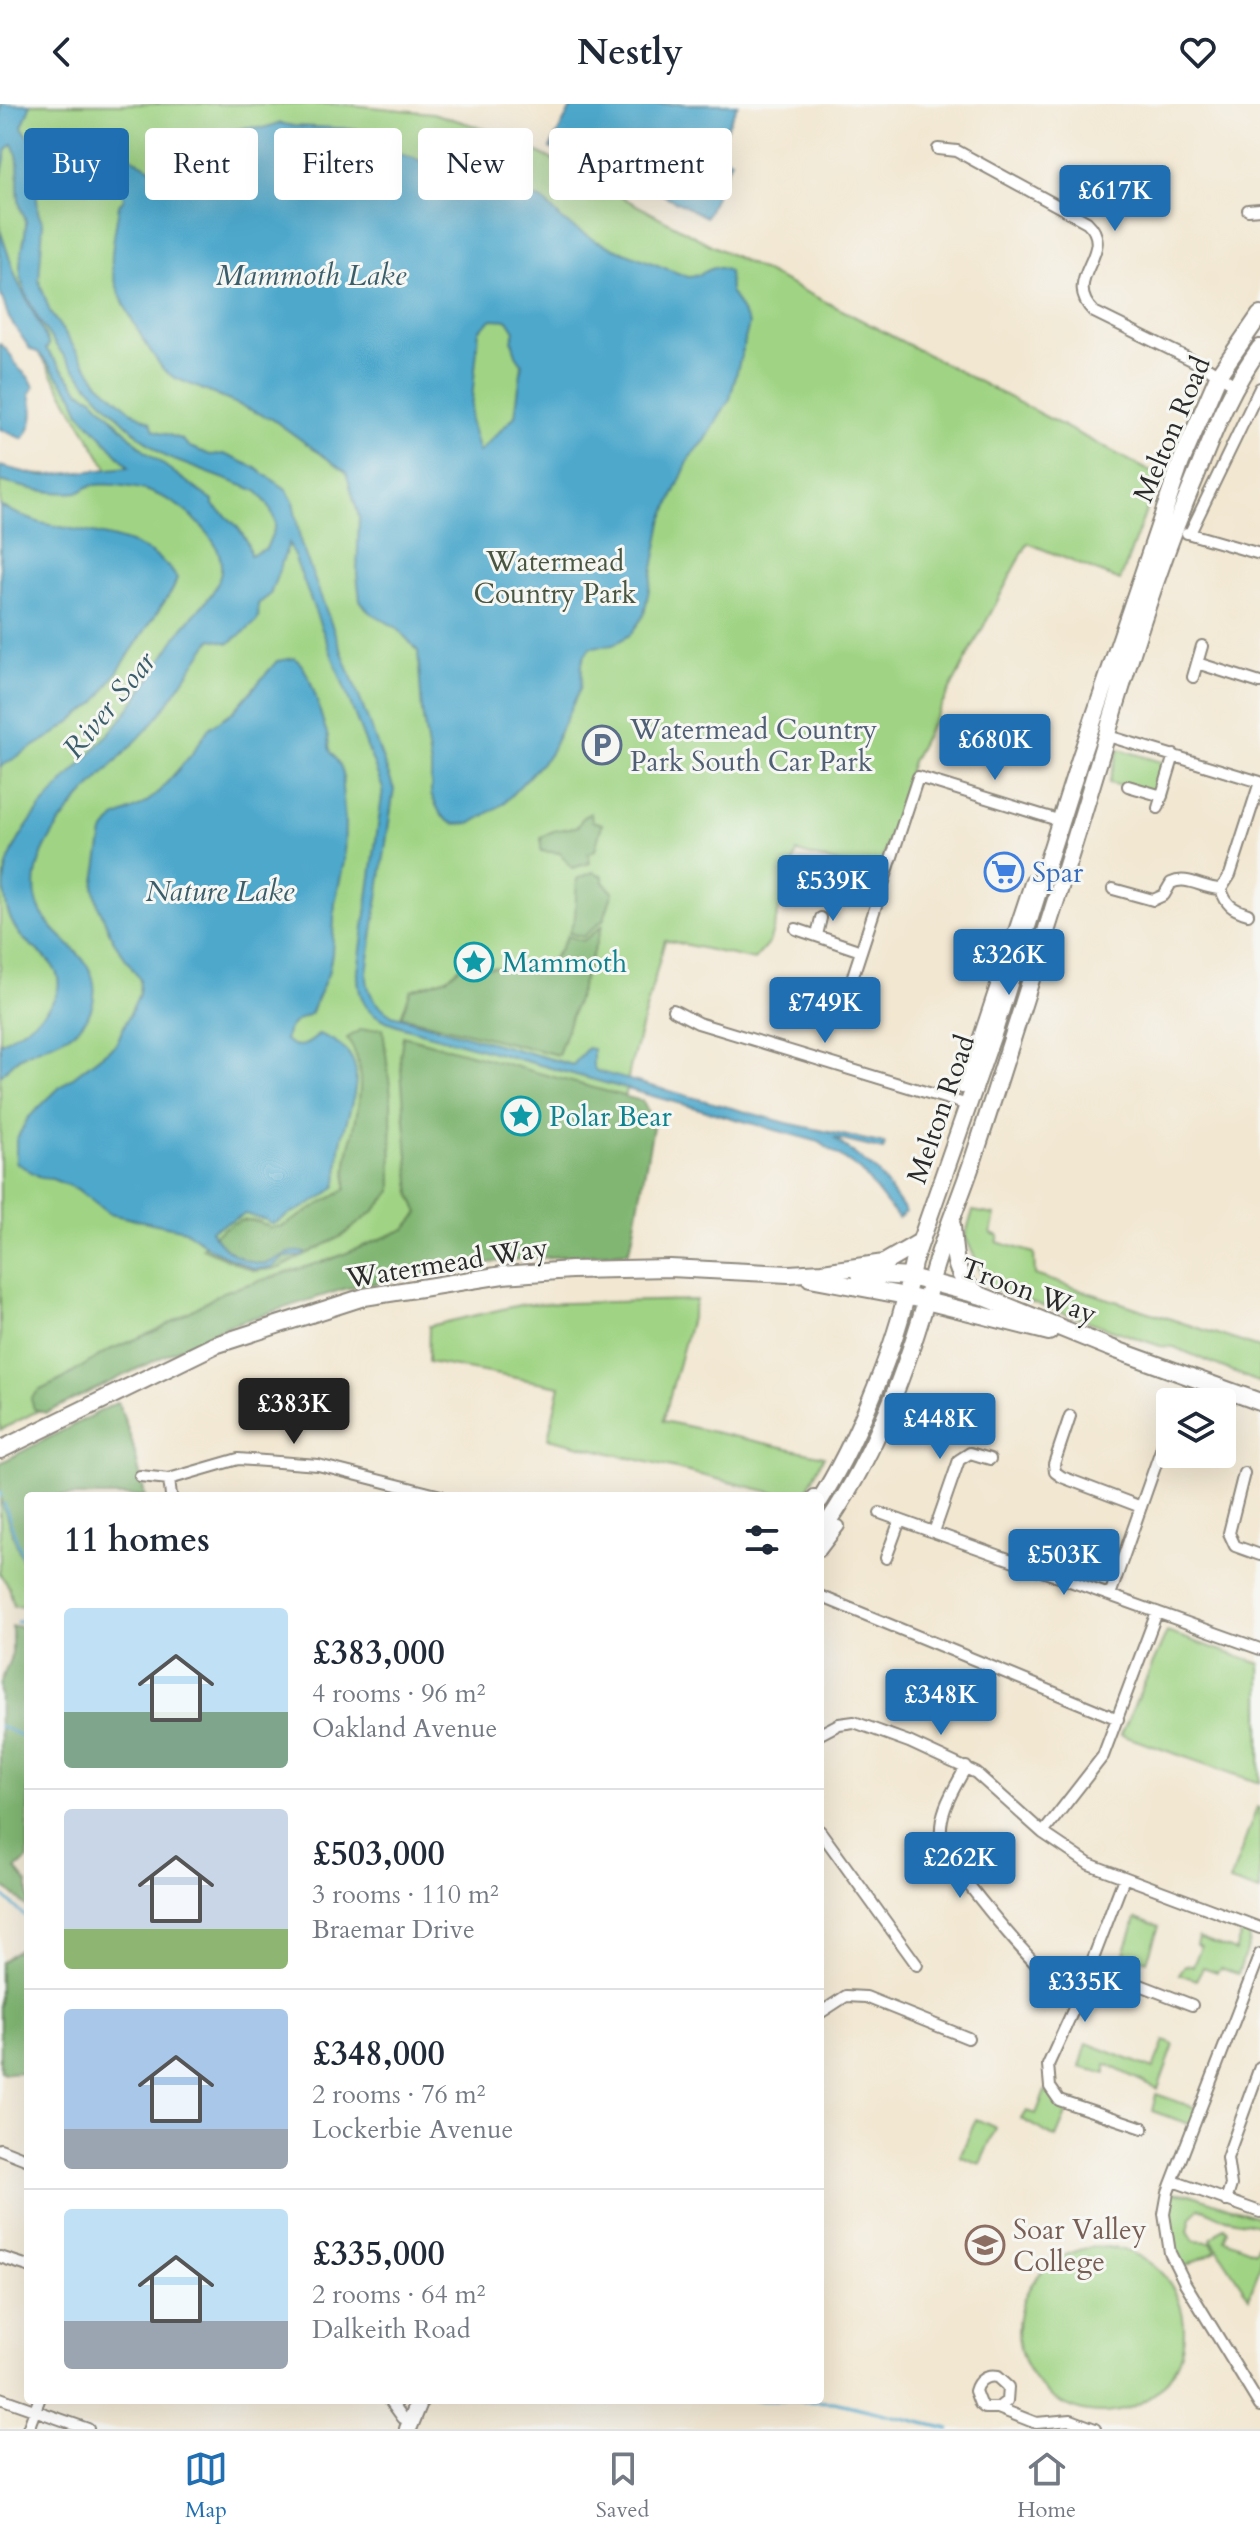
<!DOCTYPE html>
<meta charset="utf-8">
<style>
body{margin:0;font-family:Cardo,serif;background:#f2f2f3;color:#1f2937;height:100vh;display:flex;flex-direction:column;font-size:30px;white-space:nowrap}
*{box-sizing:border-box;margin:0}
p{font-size:26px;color:#747a83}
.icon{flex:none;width:44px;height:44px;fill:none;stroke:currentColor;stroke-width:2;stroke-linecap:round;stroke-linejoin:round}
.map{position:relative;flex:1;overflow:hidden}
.details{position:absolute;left:24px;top:1388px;width:800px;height:912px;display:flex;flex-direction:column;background:#fff;border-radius:8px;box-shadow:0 8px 32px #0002}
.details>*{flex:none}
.banner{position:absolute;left:24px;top:24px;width:800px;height:72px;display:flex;gap:16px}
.buttons{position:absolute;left:1156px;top:1284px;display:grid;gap:16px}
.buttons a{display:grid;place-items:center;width:80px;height:80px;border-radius:8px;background:#fff;box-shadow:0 8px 32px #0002;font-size:40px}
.price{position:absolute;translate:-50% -68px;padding:0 18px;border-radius:8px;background:#1f6fb2;color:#fff;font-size:26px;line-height:52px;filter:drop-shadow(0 2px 4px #0008)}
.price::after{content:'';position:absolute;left:50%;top:48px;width:24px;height:18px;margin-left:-12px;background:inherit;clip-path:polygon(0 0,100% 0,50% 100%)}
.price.on{background:#222;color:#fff}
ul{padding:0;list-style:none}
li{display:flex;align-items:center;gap:24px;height:200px;padding:0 40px}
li+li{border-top:2px solid #e0e1e3}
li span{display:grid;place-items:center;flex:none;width:224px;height:160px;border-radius:8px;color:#555}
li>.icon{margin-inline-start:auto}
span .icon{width:96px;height:96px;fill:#fffc;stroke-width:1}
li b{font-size:34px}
h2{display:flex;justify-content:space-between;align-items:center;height:96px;padding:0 40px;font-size:34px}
.chip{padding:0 28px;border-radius:8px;background:#fff;box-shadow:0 8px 32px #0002;font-size:28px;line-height:72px}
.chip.on{background:#1f6fb2;color:#fff}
header{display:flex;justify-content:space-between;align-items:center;height:104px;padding:0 40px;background:#fff;font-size:36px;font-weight:700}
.dock{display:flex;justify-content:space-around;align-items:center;height:112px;border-top:2px solid #e0e1e3;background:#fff;font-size:22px;color:#747a83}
.dock a{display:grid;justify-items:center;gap:4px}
.dock .on{color:#1f6fb2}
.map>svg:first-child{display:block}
.green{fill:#a0d484;stroke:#668058;stroke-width:2}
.forest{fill:#80b672;stroke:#56704e;stroke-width:2}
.water{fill:#4ea8cc;stroke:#3c6a7c;stroke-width:2;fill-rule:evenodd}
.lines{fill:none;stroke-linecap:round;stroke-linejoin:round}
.stream{stroke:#4ea8cc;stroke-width:3}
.minor-casing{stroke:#8e897e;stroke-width:14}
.primary-casing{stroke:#8e897e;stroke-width:20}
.trunk-casing{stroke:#8e897e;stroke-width:20}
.minor{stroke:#fff;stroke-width:10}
.primary{stroke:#fff;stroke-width:16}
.trunk{stroke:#fff;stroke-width:16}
.labels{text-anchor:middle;stroke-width:6;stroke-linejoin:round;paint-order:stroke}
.street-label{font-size:28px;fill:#2b2b2b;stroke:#f6f6f2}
.park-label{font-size:28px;fill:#485541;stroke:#f6f6f2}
.service-label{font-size:28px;fill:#4e5e75;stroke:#f6f6f2;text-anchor:start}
.shop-label{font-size:28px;fill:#366cbe;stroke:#f6f6f2;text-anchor:start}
.culture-label{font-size:28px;fill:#0d838f;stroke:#f6f6f2;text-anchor:start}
.education-label{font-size:28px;fill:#785e54;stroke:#f6f6f2;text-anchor:start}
.water-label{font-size:30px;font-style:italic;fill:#395d6b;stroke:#f6f6f2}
</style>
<header><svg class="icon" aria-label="back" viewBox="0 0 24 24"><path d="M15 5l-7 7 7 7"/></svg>Nestly<svg class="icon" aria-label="heart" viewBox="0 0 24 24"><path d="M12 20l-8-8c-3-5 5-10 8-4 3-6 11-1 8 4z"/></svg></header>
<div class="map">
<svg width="1260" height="2325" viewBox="0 0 1260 2325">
<rect width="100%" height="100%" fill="#f6f6f2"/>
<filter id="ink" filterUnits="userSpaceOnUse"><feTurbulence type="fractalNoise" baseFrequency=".0125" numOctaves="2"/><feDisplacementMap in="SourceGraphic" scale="16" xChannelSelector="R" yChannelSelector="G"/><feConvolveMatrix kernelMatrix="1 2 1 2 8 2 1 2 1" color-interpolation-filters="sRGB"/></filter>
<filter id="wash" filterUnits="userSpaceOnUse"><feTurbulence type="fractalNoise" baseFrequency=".006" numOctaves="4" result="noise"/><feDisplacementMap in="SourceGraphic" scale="32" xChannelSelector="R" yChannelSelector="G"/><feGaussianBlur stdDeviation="1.8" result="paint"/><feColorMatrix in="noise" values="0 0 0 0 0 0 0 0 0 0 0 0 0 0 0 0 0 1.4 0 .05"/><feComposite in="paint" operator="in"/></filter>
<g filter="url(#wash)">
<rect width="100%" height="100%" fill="#f2e7d1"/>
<path class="green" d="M0,0H341L433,9L508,32L709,140L842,206L1159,372L1120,477L1028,439L912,657L878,770L797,748L769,839L754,856L665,836L630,964L604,1097L505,1148L339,1178L219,1215L0,1326V369L113,374L27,228L0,138Z
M1119,645L1171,661L1162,692L1109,679Z
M973,1107L995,1111L991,1129L999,1132L997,1138L1034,1149L1035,1171L1260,1244V1279L1174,1243L1160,1242L988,1183L965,1132Z
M696,1196L663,1317L824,1352L804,1392H787L548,1334L560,1282L428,1258L429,1222L524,1200Z
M0,1394L28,1472V1501L14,1502L9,1483L0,1470Z
M1167,1528L1260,1560V1679L1121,1631Z
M1257,1703L1260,1704V1788L1230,1778Z
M1136,1814L1159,1822L1147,1857L1124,1849Z
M1244,1821L1247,1823L1249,1837L1238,1870L1220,1864L1217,1868L1203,1863L1196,1876L1179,1870L1185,1861L1193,1862L1201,1842L1196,1840L1198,1833L1235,1847Z
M1164,1937L1174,1941L1158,1985L1106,1960V1970L1080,1963L1087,1939L1153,1965Z
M1045,1987L1070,2001L1056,2034L1021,2015L1026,2007L1036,2010Z
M1156,1990L1199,2005L1192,2021L1152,2007Z
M976,2015L996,2024L980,2060L960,2052Z
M1168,2088L1190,2090L1260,2114V2122C1249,2118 1225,2115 1219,2112C1211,2109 1208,2106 1199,2104L1191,2114L1188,2127L1194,2137L1211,2138L1216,2147L1178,2166L1164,2110Z
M1224,2123L1227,2126L1225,2135L1255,2147L1260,2134V2162L1249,2193L1211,2135Z
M1018 2226a83 83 0 1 1 166 0a83 83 0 1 1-166 0Z"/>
<path class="forest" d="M591,709L592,717L602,720L595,746L588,750L590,759L572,764L560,749L541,747V734C553,724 565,726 578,722L583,713Z
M593,768L603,772V778L613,788L604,815L583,833L569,829L575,813L577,775Z
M602,822L558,951L401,912L411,886L447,874L462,861L481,866L484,863C525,863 546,878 567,832L583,837Z
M383,924L391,992L392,1087L375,1106L342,1132L280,1164L254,1167L202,1144C219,1124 245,1105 270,1124L283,1122L346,1085C346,1074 346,1063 348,1053C355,1014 372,970 347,934L361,926Z
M403,932L642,997L654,1017L632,1137L628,1148L506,1156L344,1185L224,1223L46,1309L34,1305L31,1295L38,1287L63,1275L107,1247L160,1225L223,1188L332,1155L405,1125L419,1109L411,1091L400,953Z
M118,1298L132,1337L145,1392H28V1472L0,1394V1359Z
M20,1522L28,1534V1582L23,1596L28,1602V1755L16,1765L28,1779V1804L0,1779V1581L12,1550V1523Z
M21,1843H28V1968L5,1969L0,1967V1858Z"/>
<path class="water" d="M1,0H31L22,23L33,39L38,108L43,120L39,176L50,208L98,278L131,307L151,318L154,326L181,335L190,343L210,351L224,350L254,363L286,385L293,397L301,440L394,685L367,868C366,889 375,900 392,911L573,961L587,944L593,945V962L596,967L787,1019L885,1040L883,1046L834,1034L877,1068L906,1108L898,1114L861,1067L819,1038L413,926C377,915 357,909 358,867L383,685L289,439L270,491L258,500C258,505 259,510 258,515C256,520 235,535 229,539L212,535C192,561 176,590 156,615C120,659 53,708 38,762C18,836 107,837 93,899C85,932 53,937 28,949C16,954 8,963 0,972V939C22,927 74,897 54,864C46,850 30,843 20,831C4,811 0,780 9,756C29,703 86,660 121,615C144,587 161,554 182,525C195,508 220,488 221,465C223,433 181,399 153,389C139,383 101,377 87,383C84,385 81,388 78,388C52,391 25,384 0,377V362L41,372L129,363L80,309L73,291L39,249L30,245L9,214L0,188V126L17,176L46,234L49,241L46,245L80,287L93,294L146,348L213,397V401C230,415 248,428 250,451L266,445L275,423V416L268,401L257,387L166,353C120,320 20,219 20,161C21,147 26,132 26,118C25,112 21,107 20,101C15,81 23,58 13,40L7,45L0,78Z
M573,0H738L715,48L731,56L706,113L630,74L625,82L550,44Z
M280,19L293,22L357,25L380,36L394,49L414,54L434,64L543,96L563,117L596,137L688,173C705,173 712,156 729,168L730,187L749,220L730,295L705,337L690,353L662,418L644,511L631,530L613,541L591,543C576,559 585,567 580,585L549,651L503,700L472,719L454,720L448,717L441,711L431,691V664L422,608L418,547L397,524L369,508L360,496L357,470L359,413L346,368L272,315L173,273L163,265C146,242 115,191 112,163C110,146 117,119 119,101L124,94L116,49L119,46L157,68L177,73L206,54L215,30L248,23L263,24ZM492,215L508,216L515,227L512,236L516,251L522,260L515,312L479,348L470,316L479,226Z
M0,240C9,246 11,253 17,262C24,271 29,270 34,283L30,290C34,307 35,320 23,335L0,325Z
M0,402C13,408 27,415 41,419C89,430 147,430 177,474L173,485L97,598L56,629L0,663Z
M295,554C312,566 319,610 327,629C329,635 328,642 331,648C335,655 342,662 343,670C344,674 342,679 342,683L345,717L344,758L335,799L332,850L328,870L310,910C297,916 287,920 285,936C297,947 309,941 319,930C379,952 350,995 341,1039C338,1054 340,1068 336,1082C321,1096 308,1102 290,1110C283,1114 279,1118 272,1120L266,1116L245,1110L211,1126C218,1143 250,1165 270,1158C284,1152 289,1145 305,1149L303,1152L284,1153L271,1164L254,1165L211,1145L185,1126L109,1110L77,1085L52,1075L42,1074L18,1060L16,1057V1036L28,1014L60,983L116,940L139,890L140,876L113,836L98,801L94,783L103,729L115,714L141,702L156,691L191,651L209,624L234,607L277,557Z"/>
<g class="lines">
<path class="stream" d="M0,1389L1,1392
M4,1400L28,1468
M17,1518L24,1516
M0,1622L28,1635
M0,1789L28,1815
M752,2296L834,2298L949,2325"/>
</g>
</g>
<g filter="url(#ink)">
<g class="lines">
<g class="minor-casing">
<path id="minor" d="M938,45L957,47L1087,118C1119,148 1059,174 1094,208L1208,264L1235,281
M1248,106L1260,105
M1187,429L1260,450
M1190,429L1260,284
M1197,559L1260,579
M1193,573L1202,542
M1108,632L1260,678
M1128,682L1162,692
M1158,704L1174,651
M1113,785L1153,796L1164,791L1171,779C1188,771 1202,785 1221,785C1226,801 1232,805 1248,810
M1221,785L1230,771L1260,678
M796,825L861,847
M817,831L821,814
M850,881L918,673L1061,717
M673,906L698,919L968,1001
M962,984L1031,776L1041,779
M1070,1312L1054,1360L1055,1368L1062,1373L1141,1403
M1244,1369L1229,1429L1235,1442L1260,1451
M140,1372L169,1375L238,1355L318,1361L441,1392
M169,1375L171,1392
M813,1392L814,1391
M880,1409L1260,1545
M934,1428L959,1356L970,1349L990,1355
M820,1447L839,1422
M886,1454L900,1416
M1110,1491L1163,1340
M820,1492L1118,1615
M820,1630L839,1620L854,1618L909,1638L976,1669L1043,1729L1089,1760L1260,1824
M966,1663C954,1685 936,1711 942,1738C946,1758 1029,1857 1048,1871C1058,1879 1069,1884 1079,1891
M820,1727L917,1861
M1043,1729L1103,1652L1157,1508
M1124,1774L1075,1902L1048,1961L1050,1983L1059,1996L1143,2024
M1260,1850L1168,2088L1164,2110L1170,2149L1185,2179L1260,2302
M1091,1862L1192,1901
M820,1909L846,1892L866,1893L968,1934
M0,2045L28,2056
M1173,2077L1260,2108
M1226,2097L1231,2081L1227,2054L1260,1963
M0,2153L28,2162
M0,2294L88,2325
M390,2296L403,2314
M998,2304L1007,2297L1008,2283L997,2273C986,2271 978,2276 975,2287L980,2300L985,2304H998L1036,2319L1071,2316L1095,2325
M28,2325L39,2296"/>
</g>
<g class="primary-casing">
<path id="primary" d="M820,1396C854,1342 891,1254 906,1192
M820,1430C870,1361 902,1278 926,1197
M408,2325L420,2296"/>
</g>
<g class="trunk-casing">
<path id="trunk" d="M952,1121C954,1149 953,1172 977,1189
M860,1170L910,1173L982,1192L1108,1243L1260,1298
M810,1174L906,1192L1049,1228
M906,1192L913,1159L995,924L1080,655L1181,358L1219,270L1260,211
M926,1197C937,1145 960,1097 976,1047C1003,965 1029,882 1055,799C1101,659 1136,515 1193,379C1212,332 1229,285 1260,244
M0,1346L215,1241L364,1193L503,1171L571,1166L670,1164L789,1170L823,1168L884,1159L920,1138"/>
</g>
<use href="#minor" class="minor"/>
<use href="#primary" class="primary"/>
<use href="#trunk" class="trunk"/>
</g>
</g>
<defs>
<g id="parking-ring" transform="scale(2)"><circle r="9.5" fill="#f6f6f2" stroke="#5c6f8a" stroke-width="1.5"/><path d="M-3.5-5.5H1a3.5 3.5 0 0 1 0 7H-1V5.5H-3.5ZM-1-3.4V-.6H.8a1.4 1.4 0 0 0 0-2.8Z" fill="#5c6f8a"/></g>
<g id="supermarket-ring" transform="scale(2)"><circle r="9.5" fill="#f6f6f2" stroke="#3f7fe0" stroke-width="1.5"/><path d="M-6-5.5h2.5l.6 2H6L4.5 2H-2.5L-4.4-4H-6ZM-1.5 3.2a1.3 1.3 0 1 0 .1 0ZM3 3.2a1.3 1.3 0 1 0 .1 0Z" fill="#3f7fe0"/></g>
<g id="sight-ring" transform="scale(2)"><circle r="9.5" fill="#f6f6f2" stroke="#0f9aa8" stroke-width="1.5"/><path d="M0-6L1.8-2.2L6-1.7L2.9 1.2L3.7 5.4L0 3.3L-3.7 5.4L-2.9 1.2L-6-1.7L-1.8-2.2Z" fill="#0f9aa8"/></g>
<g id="school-ring" transform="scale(2)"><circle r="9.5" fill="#f6f6f2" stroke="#8d6e63" stroke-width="1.5"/><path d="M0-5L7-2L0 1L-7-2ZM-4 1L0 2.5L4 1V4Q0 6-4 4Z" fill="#8d6e63"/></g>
</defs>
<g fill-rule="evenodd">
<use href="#parking-ring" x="602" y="641"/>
<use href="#supermarket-ring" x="1004" y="768"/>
<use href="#sight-ring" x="474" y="858"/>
<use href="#sight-ring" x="521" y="1012"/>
<use href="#school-ring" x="985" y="2141"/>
</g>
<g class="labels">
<g class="street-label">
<text transform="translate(1171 325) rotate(-67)" y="10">Melton Road</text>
<text transform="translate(940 1005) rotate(-71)" y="10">Melton Road</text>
<text transform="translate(447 1158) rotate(-9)" y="10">Watermead Way</text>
<text transform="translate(1029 1186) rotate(20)" y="10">Troon Way</text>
</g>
<g class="park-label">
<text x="555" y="467">Watermead<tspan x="555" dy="32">Country Park</tspan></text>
</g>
<g class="service-label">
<text x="630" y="635">Watermead Country<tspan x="630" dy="32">Park South Car Park</tspan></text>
</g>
<g class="shop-label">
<text x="1032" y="778">Spar</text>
</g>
<g class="culture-label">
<text x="502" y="868">Mammoth</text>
<text x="549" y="1022">Polar Bear</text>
</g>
<g class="education-label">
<text x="1013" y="2135">Soar Valley<tspan x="1013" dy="32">College</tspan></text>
</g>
<g class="water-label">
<text x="311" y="181">Mammoth Lake</text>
<text transform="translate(109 601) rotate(-51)" y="10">River Soar</text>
<text x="220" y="797">Nature Lake</text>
</g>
</g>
</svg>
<div class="buttons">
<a><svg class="icon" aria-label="layers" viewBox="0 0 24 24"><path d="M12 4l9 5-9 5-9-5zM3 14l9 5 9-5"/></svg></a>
</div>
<b class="price" style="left:1115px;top:129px">£617K</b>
<b class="price" style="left:995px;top:678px">£680K</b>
<b class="price" style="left:833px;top:819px">£539K</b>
<b class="price" style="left:1009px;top:893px">£326K</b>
<b class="price" style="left:825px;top:941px">£749K</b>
<b class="price on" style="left:294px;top:1342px">£383K</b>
<b class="price" style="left:940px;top:1357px">£448K</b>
<b class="price" style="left:1064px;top:1493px">£503K</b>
<b class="price" style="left:941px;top:1633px">£348K</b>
<b class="price" style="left:960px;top:1796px">£262K</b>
<b class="price" style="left:1085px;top:1920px">£335K</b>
<div class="banner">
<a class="chip on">Buy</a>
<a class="chip">Rent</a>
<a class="chip">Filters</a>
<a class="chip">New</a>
<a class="chip">Apartment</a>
</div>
<section class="details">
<h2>11 homes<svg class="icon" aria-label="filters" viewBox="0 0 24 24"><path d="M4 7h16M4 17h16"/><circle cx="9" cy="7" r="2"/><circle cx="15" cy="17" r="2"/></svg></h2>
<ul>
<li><span style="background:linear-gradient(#bfe0f5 65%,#7fa58c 0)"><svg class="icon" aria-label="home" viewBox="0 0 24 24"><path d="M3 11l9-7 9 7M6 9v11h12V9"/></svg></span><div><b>£383,000</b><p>4 rooms · 96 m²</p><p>Oakland Avenue</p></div></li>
<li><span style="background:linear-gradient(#c9d6e8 75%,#8fb573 0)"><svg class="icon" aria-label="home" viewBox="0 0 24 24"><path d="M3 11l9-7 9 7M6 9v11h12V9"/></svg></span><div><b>£503,000</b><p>3 rooms · 110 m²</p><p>Braemar Drive</p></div></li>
<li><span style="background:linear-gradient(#a9c7e8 75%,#9aa5b1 0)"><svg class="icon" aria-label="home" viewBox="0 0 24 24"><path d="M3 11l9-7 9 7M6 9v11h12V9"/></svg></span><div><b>£348,000</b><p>2 rooms · 76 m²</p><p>Lockerbie Avenue</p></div></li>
<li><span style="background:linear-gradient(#bfe0f5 70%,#9aa5b1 0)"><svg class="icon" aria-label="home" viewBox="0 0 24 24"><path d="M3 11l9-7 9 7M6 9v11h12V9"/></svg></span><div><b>£335,000</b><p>2 rooms · 64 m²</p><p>Dalkeith Road</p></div></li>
</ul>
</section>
</div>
<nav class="dock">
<a class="on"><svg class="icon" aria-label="map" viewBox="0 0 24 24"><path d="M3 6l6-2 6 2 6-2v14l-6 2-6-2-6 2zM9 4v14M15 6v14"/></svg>Map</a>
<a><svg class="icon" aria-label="saved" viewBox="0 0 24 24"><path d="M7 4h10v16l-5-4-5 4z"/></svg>Saved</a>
<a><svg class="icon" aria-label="home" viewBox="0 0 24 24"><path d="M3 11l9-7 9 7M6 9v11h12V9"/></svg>Home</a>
</nav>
